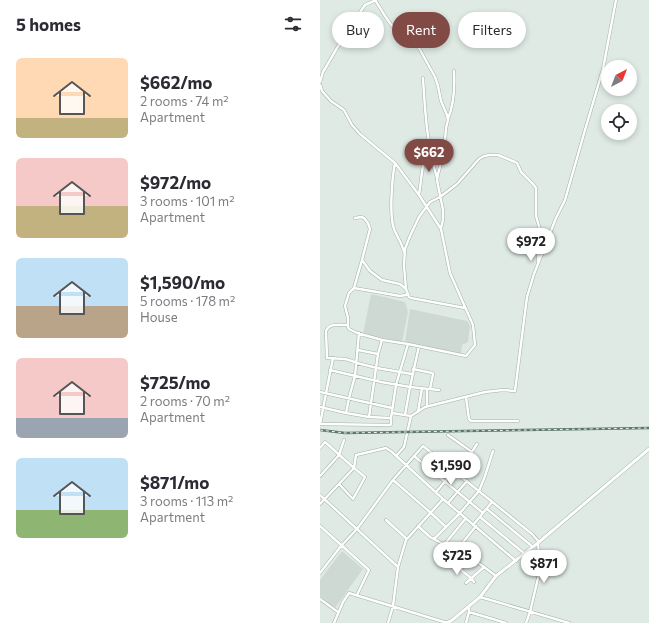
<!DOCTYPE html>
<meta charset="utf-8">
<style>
body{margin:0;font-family:Commissioner,sans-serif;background:#f2f2f3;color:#2b2b33;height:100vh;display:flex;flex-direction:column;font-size:15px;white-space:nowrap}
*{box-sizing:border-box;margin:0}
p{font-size:13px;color:#7c7c81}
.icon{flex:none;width:22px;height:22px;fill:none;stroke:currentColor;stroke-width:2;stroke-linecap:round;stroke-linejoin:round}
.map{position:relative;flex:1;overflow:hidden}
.drawer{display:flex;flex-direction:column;background:#fff;width:320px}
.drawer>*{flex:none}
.top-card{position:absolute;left:12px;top:12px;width:257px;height:36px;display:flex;gap:8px}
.needle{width:26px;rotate:42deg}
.buttons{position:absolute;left:281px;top:60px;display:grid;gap:8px}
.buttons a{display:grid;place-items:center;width:36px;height:36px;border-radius:50%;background:#fff;box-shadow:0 2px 6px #0003;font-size:20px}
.price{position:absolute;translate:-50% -34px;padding:0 9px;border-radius:14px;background:#fff;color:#222;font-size:13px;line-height:26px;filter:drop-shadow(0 1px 2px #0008)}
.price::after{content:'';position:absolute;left:50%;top:24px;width:12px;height:9px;margin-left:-6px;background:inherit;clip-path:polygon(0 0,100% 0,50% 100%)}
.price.on{background:#814a45;color:#fff}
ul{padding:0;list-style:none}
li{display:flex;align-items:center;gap:12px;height:100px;padding:0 16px}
li span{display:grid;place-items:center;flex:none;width:112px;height:80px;border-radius:6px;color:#555}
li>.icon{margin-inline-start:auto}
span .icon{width:48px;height:48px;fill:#fffc;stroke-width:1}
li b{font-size:17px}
h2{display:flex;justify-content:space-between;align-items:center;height:48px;padding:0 16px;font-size:17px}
.tag{padding:0 14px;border-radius:18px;background:#fff;box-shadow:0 2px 6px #0003;font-size:14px;line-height:36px}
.tag.on{background:#814a45;color:#fff}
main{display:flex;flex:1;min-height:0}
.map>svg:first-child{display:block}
.built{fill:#ced9d3}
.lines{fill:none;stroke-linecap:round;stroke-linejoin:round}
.minor-casing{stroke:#a2b1aa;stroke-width:3.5}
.tertiary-casing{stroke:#a2b1aa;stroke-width:4}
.minor{stroke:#fff;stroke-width:2.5}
.tertiary{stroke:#fff;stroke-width:3}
.rail-casing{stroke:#5b756b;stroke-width:2.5}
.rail{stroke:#eff7f2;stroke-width:1;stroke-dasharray:3;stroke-linecap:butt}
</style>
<main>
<section class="drawer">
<h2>5 homes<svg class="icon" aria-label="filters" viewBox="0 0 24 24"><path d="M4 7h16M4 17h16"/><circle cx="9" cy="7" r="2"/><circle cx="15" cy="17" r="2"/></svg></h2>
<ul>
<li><span style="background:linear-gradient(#ffd9b3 75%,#c2b280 0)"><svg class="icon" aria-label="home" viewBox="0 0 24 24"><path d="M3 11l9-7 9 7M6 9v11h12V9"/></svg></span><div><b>$662/mo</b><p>2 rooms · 74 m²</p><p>Apartment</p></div></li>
<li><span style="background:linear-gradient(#f6c9c9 60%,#c2b280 0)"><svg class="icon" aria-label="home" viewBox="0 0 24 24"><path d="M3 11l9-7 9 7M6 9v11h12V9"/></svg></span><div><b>$972/mo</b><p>3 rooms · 101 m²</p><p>Apartment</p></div></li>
<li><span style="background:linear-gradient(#bfe0f5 60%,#b9a48a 0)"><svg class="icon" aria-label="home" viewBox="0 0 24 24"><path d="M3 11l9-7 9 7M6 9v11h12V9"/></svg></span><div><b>$1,590/mo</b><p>5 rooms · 178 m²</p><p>House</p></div></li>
<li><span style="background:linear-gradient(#f6c9c9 75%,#9aa5b1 0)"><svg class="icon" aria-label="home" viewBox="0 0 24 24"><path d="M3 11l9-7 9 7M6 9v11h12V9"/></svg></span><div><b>$725/mo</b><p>2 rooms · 70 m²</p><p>Apartment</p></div></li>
<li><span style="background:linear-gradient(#bfe0f5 65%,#8fb573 0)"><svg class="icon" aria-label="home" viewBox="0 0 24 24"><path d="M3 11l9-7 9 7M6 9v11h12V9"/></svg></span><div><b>$871/mo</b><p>3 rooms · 113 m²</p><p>Apartment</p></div></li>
</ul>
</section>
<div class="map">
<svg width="329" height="623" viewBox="0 0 329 623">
<rect width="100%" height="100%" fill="#dfeae4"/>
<path class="built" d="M51,294L85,302L88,312L82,342L43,334Z
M90,309L147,321L150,326L148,342L142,345L141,354L85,342Z
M22,551L43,569L15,608L0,596V580Z"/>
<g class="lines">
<g class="minor-casing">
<path id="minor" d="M55,0C62,10 67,22 76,30C83,36 92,41 99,48L115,77L118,86L121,101L127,115L128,120L126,128L124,153L118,174L117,180L123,210V220L121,228
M103,78C105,111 107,146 117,178
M0,82L3,72L27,31L45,5L56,0
M0,85L2,91L11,101L24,110L32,125L40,134L75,163L99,195L121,229L130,273L153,325L155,345L146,356L88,344
M128,119C134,104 135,88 134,71
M75,163C72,178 69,215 74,229C77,237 82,243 84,252
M99,194C102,179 101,163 109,149
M42,260L50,271L62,280L80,284L86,289L89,297L91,298L145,308
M34,288L80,296L86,295L87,294
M86,289L84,266L85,249L90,236L99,217L110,202L120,197L137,184L159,159L164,156L170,155H178L195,162L197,163L201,172L213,184L216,188V216L219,226L220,235L218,262
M27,325C19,325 9,323 6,331L7,358L25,359L32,361L37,363L57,368L80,372L92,374
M38,350L58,354
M93,369L112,373L113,374L110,389
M10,370L61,382L90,387L119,390
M0,392L72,408
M146,397L149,419L151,421H198
M107,406V389
M0,407L26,413L29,398L35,376L39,333
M98,412L102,388
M26,413L49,417L71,418L76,385L88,344L62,340L37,333L29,329L28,327V318L25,306L29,293L34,288L42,260L50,229L48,223L44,218L41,217L35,218
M72,413L91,416
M85,415L90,387L99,346
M49,417L58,354L62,340
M0,424L70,425L71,424V418
M0,424L13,358
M128,435L152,452
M0,448L5,442L34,468L45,477L33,499L19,484
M76,456L84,447L91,416L105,407L165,392L183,390L195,391L207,297L214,274L236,218L245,200L265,130L283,69L296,0
M94,456L163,513
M138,474L157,444
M0,476L19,455L24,440
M73,480L111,513L126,527
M116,492L134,471
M0,495L78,567
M128,503L147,481
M0,504L34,468L36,455L66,448L72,452L123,499L196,561
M167,509L213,547
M160,517L205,554
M66,520L87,539
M153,525L172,502
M0,526L49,570L37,595
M98,526L110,537L136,551L156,526
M114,539L140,513L159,491L165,476L173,451
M124,545L146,518
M156,561L176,576
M143,564L141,570L151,578L154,582
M0,573L21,546L37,529L73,480L103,446L212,534L219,542
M146,583L164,567
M160,597L249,623
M0,599L18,612
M149,612L186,623
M14,623L23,602L29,593L127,623
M68,623L73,606L78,567L86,540L123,499
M146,623L149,612V606
M206,623L210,612L219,574L218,563L219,555L218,543"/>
</g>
<g class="tertiary-casing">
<path id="tertiary" d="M125,623L131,621L160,597L176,576L219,542L329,449"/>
</g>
<use href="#minor" class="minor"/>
<use href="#tertiary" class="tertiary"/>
<g class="rail-casing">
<path id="rail" d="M0,430L25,433L329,428"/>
</g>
<use href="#rail" class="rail"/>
</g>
</svg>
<div class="buttons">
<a><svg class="needle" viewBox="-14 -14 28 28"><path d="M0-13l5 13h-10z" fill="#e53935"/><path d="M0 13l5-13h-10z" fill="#7c7c81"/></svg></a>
<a><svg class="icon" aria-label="locate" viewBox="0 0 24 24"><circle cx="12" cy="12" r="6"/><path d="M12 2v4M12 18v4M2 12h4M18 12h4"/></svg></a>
</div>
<b class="price on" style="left:109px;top:173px">$662</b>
<b class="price" style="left:211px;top:262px">$972</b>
<b class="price" style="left:131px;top:486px">$1,590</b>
<b class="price" style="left:137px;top:576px">$725</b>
<b class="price" style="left:224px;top:584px">$871</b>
<div class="top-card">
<a class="tag">Buy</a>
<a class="tag on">Rent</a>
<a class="tag">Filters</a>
</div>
</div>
</main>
